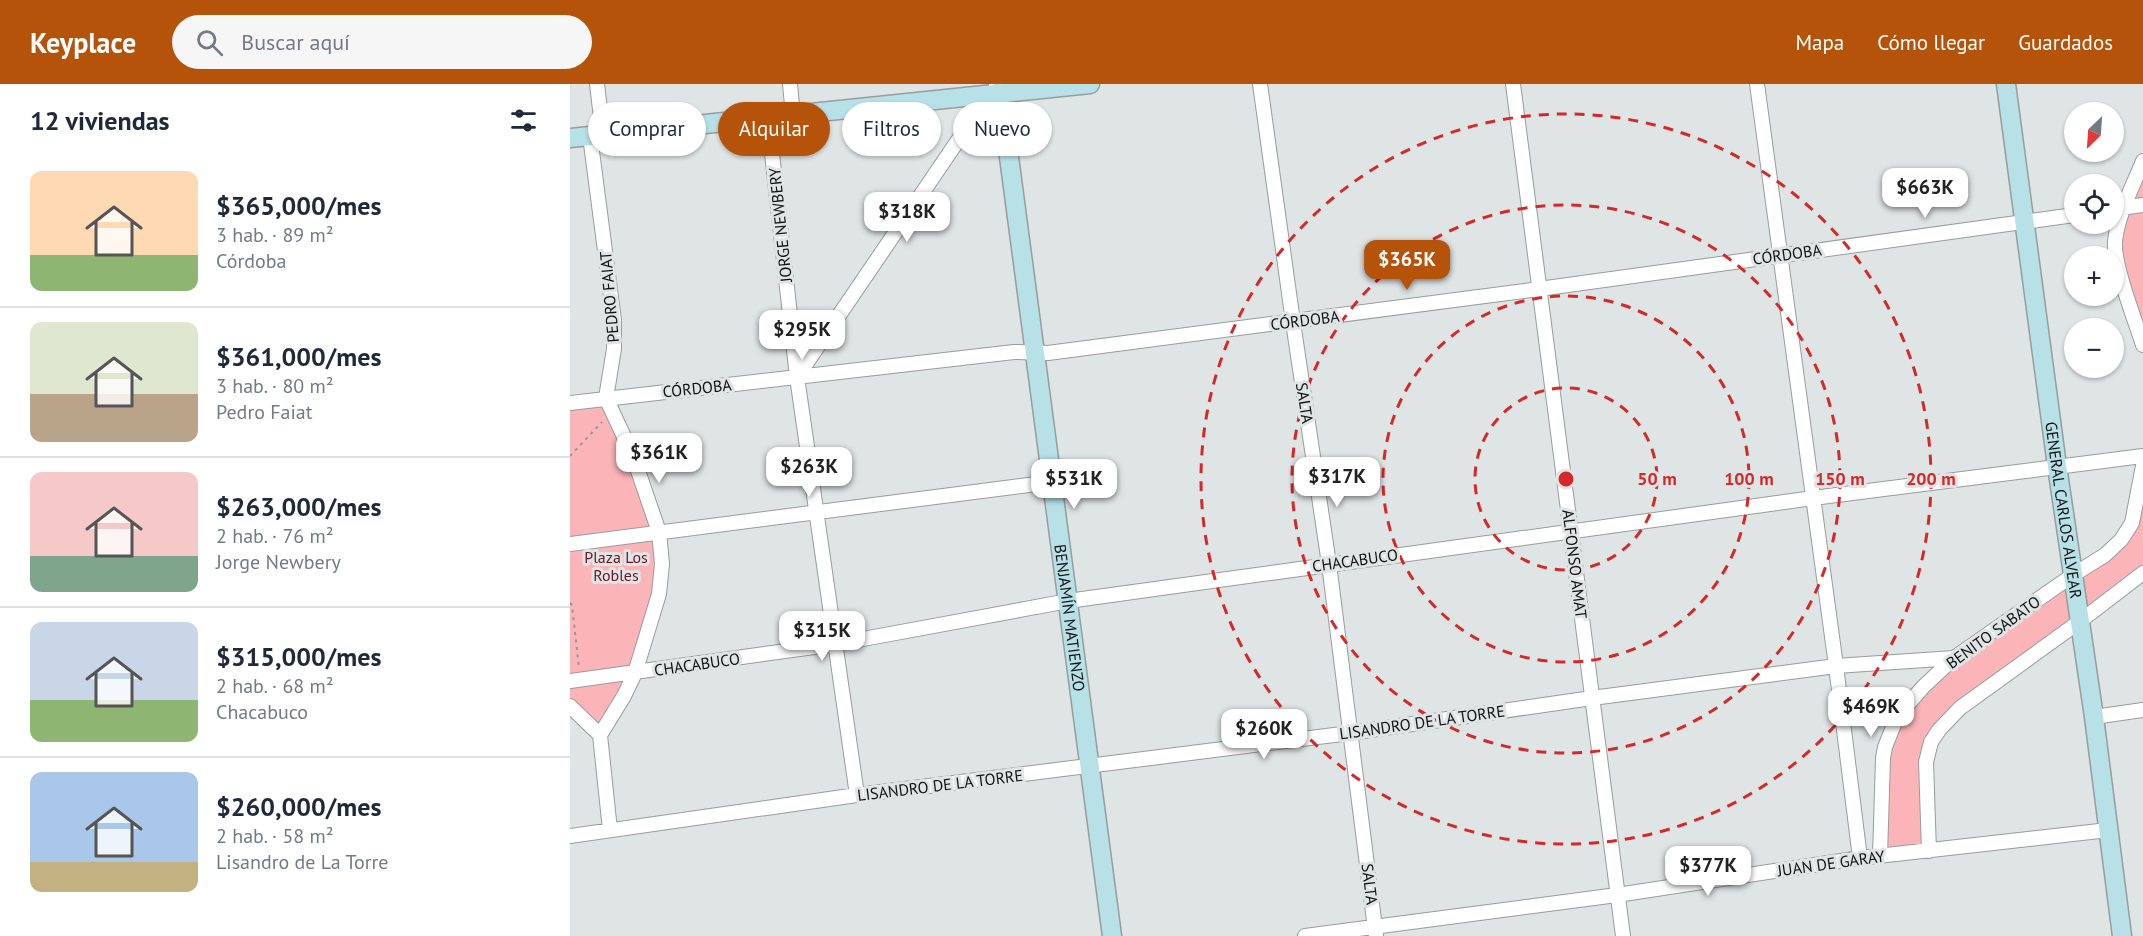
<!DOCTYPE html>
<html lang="es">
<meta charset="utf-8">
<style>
body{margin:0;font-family:"PT Sans",sans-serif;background:#f6f6f7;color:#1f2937;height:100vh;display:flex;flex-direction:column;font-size:22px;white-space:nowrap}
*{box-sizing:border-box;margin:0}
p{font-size:20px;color:#747a83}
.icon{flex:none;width:33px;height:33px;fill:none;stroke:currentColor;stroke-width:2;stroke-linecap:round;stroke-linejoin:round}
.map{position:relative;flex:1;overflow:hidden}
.side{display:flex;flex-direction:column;background:#fff;width:570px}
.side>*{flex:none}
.hud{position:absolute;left:18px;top:18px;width:570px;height:54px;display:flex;gap:12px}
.needle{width:39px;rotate:205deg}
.fabs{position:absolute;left:1494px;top:18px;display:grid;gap:12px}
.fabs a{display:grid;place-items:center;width:60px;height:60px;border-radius:50%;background:#fff;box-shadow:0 2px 4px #0004;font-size:30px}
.price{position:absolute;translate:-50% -51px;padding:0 14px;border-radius:12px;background:#fff;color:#222;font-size:20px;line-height:39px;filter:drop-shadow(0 2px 3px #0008)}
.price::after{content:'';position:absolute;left:50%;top:36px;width:18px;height:14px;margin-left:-9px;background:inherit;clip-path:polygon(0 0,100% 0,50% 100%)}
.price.selected{background:#b45309;color:#fff}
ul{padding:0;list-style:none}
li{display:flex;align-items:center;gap:18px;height:150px;padding:0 30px}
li+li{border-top:2px solid #e0e1e3}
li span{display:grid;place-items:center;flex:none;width:168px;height:120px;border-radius:12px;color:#555}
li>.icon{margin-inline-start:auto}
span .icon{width:72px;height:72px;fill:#fffc;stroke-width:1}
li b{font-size:26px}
h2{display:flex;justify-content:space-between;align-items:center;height:72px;padding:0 30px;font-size:26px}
.tag{padding:0 21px;border-radius:27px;background:#fff;box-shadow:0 2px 4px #0004;font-size:21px;line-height:54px}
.tag.selected{background:#b45309;color:#fff}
header{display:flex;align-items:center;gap:36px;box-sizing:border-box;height:84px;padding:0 30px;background:#b45309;color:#fff}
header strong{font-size:28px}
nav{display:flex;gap:33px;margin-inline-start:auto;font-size:21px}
.search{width:420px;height:54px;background:#f6f6f7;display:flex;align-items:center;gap:15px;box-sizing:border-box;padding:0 21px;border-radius:33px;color:#747a83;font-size:22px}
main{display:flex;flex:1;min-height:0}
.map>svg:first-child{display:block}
.green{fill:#fbb5b9}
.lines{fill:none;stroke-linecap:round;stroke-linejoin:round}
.street-casing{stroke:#979c9d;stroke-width:16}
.secondary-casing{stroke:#979c9d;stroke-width:21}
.path{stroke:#949899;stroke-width:2;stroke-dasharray:3 4.5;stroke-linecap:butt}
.street{stroke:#fff;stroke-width:14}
.secondary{stroke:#b8e0e7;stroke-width:18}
.ring{fill:none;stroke:#d62828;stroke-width:3;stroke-dasharray:10 8}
.labels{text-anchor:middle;stroke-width:6;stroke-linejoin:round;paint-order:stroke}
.street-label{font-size:16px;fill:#101212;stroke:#dfe4e5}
.park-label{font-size:16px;fill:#6d1225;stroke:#dfe4e5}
.centre{fill:#d62828;stroke:#dfe4e5;stroke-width:3}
.ring-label{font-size:18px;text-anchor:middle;font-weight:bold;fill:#d62828;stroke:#dfe4e5;stroke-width:6;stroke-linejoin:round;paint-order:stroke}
</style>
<header>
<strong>Keyplace</strong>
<div class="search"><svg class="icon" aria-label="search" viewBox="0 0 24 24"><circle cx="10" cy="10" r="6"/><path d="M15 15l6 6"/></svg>Buscar aquí</div>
<nav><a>Mapa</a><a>Cómo llegar</a><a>Guardados</a></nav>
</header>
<main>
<section class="side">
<h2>12 viviendas<svg class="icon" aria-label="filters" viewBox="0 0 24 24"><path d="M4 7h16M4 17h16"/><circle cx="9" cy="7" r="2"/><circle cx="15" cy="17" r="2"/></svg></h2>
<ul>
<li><span style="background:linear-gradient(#ffd9b3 70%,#8fb573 0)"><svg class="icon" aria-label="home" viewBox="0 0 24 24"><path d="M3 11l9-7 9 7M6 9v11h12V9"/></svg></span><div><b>$365,000/mes</b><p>3 hab. · 89 m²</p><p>Córdoba</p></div></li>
<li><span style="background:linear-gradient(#dfe7d0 60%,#b9a48a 0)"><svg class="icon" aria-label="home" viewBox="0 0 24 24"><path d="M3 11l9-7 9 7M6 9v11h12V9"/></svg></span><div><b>$361,000/mes</b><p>3 hab. · 80 m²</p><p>Pedro Faiat</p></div></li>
<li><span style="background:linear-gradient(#f6c9c9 70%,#7fa58c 0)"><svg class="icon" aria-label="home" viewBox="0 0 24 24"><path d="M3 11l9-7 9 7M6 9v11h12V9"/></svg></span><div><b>$263,000/mes</b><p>2 hab. · 76 m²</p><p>Jorge Newbery</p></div></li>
<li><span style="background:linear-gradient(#c9d6e8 65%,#8fb573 0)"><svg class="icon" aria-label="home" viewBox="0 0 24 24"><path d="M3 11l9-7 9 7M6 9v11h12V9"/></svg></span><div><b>$315,000/mes</b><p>2 hab. · 68 m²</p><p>Chacabuco</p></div></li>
<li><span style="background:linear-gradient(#a9c7e8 75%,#c2b280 0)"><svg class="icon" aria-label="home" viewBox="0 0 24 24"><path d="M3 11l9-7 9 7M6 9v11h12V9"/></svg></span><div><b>$260,000/mes</b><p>2 hab. · 58 m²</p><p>Lisandro de La Torre</p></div></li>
</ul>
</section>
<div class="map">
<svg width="1573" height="852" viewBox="0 0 1573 852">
<rect width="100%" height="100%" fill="#dfe4e5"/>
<path class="green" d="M1573,77V261L1549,185L1554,124Z
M36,314L89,448L79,546L30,651L0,622V319Z
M1573,382V489L1390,624L1361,658L1359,767L1310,772L1315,663L1353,603L1551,456Z"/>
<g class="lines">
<g class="street-casing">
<path id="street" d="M27,0L33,51
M220,0L223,32
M690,0L723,238L759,480L806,852
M943,0L1053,852
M1187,0L1266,582L1290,774
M198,34L227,293L287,711
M20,52L44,236V265L36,314L63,372L89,448L92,480L89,510L65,589L54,612L30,651L40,746
M1573,77C1563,102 1548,130 1545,157C1543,180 1565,236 1573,261
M1544,125L1573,121
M227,293L406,30L427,9L426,0
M0,319L444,268L478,269L969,205L1504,131
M0,460L482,398
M0,597L266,560L498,517L1243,414L1573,372
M0,622L30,651
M1524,633L1573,626
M0,752L287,711L780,649L1022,614L1266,582L1384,574
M1359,767L1356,678L1361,658L1369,646L1390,624L1509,538L1573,489
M1310,772L1313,674L1315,663L1327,633L1353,603L1384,574L1503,491L1535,471L1551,456L1562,439L1573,382
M735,852L1047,811L1290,774L1538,746"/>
</g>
<g class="secondary-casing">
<g id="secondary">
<path id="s1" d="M1436,0L1487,382L1524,633L1552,852"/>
<path id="s2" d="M427,9L434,35L542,852"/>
<path d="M0,54L520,0"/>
</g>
</g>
<path class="path" d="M0,372L32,338
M0,519L2,521L9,584"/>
<use href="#street" class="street"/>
<use href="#secondary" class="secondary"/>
</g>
<g class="ring">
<circle cx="996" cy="395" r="91"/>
<circle cx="996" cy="395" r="183"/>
<circle cx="996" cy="395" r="274"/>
<circle cx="996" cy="395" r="365"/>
</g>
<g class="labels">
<g class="street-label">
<text transform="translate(210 141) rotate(-96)" y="6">JORGE NEWBERY</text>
<text transform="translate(1217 170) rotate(-8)" y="6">CÓRDOBA</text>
<text transform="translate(39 213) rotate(-95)" y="6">PEDRO FAIAT</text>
<text transform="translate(735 236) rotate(-7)" y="6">CÓRDOBA</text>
<text transform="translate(127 304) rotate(-6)" y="6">CÓRDOBA</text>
<text transform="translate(735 319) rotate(81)" y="6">SALTA</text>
<text dy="6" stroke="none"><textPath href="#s1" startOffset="430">GENERAL CARLOS ALVEAR</textPath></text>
<text transform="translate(785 476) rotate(-8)" y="6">CHACABUCO</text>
<text transform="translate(1005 480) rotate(83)" y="6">ALFONSO AMAT</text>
<text dy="6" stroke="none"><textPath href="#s2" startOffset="530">BENJAMÍN MATIENZO</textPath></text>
<text transform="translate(1423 548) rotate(-36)" y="6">BENITO SABATO</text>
<text transform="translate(127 580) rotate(-8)" y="6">CHACABUCO</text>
<text transform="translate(852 638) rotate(-8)" y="6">LISANDRO DE LA TORRE</text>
<text transform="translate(370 701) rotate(-7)" y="6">LISANDRO DE LA TORRE</text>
<text transform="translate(1261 779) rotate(-8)" y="6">JUAN DE GARAY</text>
<text transform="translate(800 800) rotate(83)" y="6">SALTA</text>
</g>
<g class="park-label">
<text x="46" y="479">Plaza Los<tspan x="46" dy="18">Robles</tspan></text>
</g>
</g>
<circle cx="996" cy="395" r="9" class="centre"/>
<g class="ring-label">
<text x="1087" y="401">50 m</text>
<text x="1179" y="401">100 m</text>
<text x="1270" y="401">150 m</text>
<text x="1361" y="401">200 m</text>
</g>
</svg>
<div class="fabs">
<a><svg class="needle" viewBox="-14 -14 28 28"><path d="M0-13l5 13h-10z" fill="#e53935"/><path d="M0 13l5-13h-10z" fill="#747a83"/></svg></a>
<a><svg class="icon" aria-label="locate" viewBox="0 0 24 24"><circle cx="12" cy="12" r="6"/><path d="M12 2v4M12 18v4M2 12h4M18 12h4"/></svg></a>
<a>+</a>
<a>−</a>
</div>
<b class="price" style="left:1355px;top:135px">$663K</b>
<b class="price" style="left:337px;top:159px">$318K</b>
<b class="price selected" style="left:837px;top:207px">$365K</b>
<b class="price" style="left:232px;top:277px">$295K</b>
<b class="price" style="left:89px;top:400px">$361K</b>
<b class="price" style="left:239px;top:414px">$263K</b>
<b class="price" style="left:767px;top:424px">$317K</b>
<b class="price" style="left:504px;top:426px">$531K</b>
<b class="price" style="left:252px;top:578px">$315K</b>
<b class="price" style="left:1301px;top:654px">$469K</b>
<b class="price" style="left:694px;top:676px">$260K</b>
<b class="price" style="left:1138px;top:813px">$377K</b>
<div class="hud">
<a class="tag">Comprar</a>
<a class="tag selected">Alquilar</a>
<a class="tag">Filtros</a>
<a class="tag">Nuevo</a>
</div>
</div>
</main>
